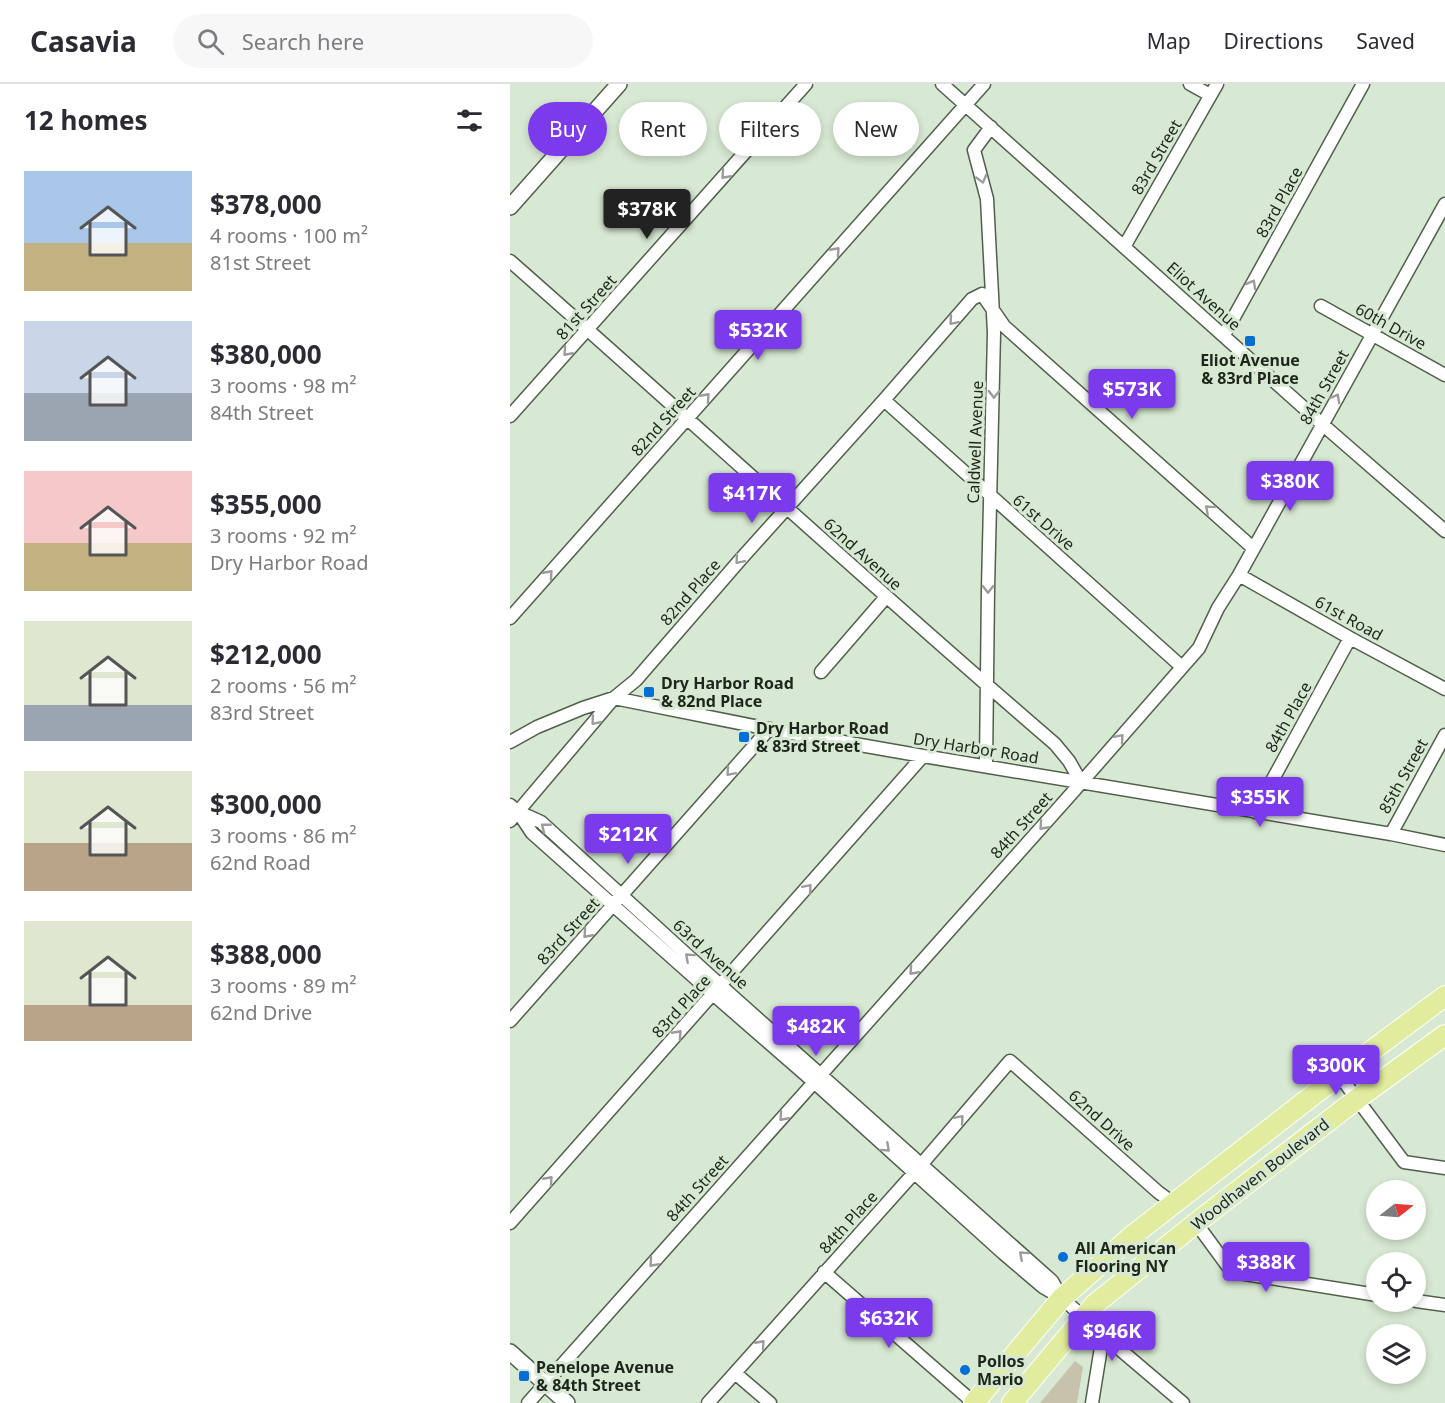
<!DOCTYPE html>
<meta charset="utf-8">
<style>
body{margin:0;font-family:"Noto Sans",sans-serif;background:#f7f7f7;color:#2b2b33;height:100vh;display:flex;flex-direction:column;font-size:22px;white-space:nowrap}
*{box-sizing:border-box;margin:0}
p{font-size:20px;color:#7c7c81}
.icon{flex:none;width:33px;height:33px;fill:none;stroke:currentColor;stroke-width:2;stroke-linecap:round;stroke-linejoin:round}
.map{position:relative;flex:1;overflow:hidden}
.drawer{display:flex;flex-direction:column;background:#fff;width:510px}
.drawer>*{flex:none}
.banner{position:absolute;left:18px;top:18px;width:570px;height:54px;display:flex;gap:12px}
.needle{width:39px;rotate:73deg}
.tools{position:absolute;left:856px;top:1096px;display:grid;gap:12px}
.tools a{display:grid;place-items:center;width:60px;height:60px;border-radius:50%;background:#fff;box-shadow:0 3px 9px #0003;font-size:30px}
.price{position:absolute;translate:-50% -51px;padding:0 14px;border-radius:6px;background:#7c3aed;color:#fff;font-size:20px;line-height:39px;filter:drop-shadow(0 2px 3px #0008)}
.price::after{content:'';position:absolute;left:50%;top:36px;width:18px;height:14px;margin-left:-9px;background:inherit;clip-path:polygon(0 0,100% 0,50% 100%)}
.price.active{background:#222;color:#fff}
ul{padding:0;list-style:none}
li{display:flex;align-items:center;gap:18px;height:150px;padding:0 24px}
li span{display:grid;place-items:center;flex:none;width:168px;height:120px;border-radius:0px;color:#555}
li>.icon{margin-inline-start:auto}
span .icon{width:72px;height:72px;fill:#fffc;stroke-width:1}
li b{font-size:26px}
h2{display:flex;justify-content:space-between;align-items:center;height:72px;padding:0 24px;font-size:26px}
.pill{padding:0 21px;border-radius:27px;background:#fff;box-shadow:0 3px 9px #0003;font-size:21px;line-height:54px}
.pill.active{background:#7c3aed;color:#fff}
header{display:flex;align-items:center;gap:36px;box-sizing:border-box;height:84px;padding:0 30px;background:#fff;border-bottom:2px solid #e1e1e2}
header strong{font-size:28px}
nav{display:flex;gap:33px;margin-inline-start:auto;font-size:21px}
.search{width:420px;height:54px;background:#f7f7f7;display:flex;align-items:center;gap:15px;box-sizing:border-box;padding:0 21px;border-radius:33px;color:#7c7c81;font-size:22px}
main{display:flex;flex:1;min-height:0}
.map>svg:first-child{display:block}
.green{fill:#c8c1ac}
.lines{fill:none;stroke-linecap:round;stroke-linejoin:round}
.minor-casing{stroke:#50604c;stroke-width:15}
.tertiary-casing{stroke:#50604c;stroke-width:18}
.primary-casing{stroke:#fff;stroke-width:22}
.minor{stroke:#fff;stroke-width:12}
.tertiary{stroke:#fff;stroke-width:15}
.primary{stroke:#e1ec9e;stroke-width:20}
.oneway{stroke:#9a9d99}
.poi-dot{fill:#026ed6;stroke:#d7e9d2;stroke-width:2}
.labels{text-anchor:middle;stroke-width:6;stroke-linejoin:round;paint-order:stroke}
.street-label{font-size:16px;fill:#1e251c;stroke:#d7e9d2}
.poi-label{font-size:16px;font-weight:bold;fill:#1e251c;stroke:#d7e9d2;text-anchor:start}
</style>
<header>
<strong>Casavia</strong>
<div class="search"><svg class="icon" aria-label="search" viewBox="0 0 24 24"><circle cx="10" cy="10" r="6"/><path d="M15 15l6 6"/></svg>Search here</div>
<nav><a>Map</a><a>Directions</a><a>Saved</a></nav>
</header>
<main>
<section class="drawer">
<h2>12 homes<svg class="icon" aria-label="filters" viewBox="0 0 24 24"><path d="M4 7h16M4 17h16"/><circle cx="9" cy="7" r="2"/><circle cx="15" cy="17" r="2"/></svg></h2>
<ul>
<li><span style="background:linear-gradient(#a9c7e8 60%,#c2b280 0)"><svg class="icon" aria-label="home" viewBox="0 0 24 24"><path d="M3 11l9-7 9 7M6 9v11h12V9"/></svg></span><div><b>$378,000</b><p>4 rooms · 100 m²</p><p>81st Street</p></div></li>
<li><span style="background:linear-gradient(#c9d6e8 60%,#9aa5b1 0)"><svg class="icon" aria-label="home" viewBox="0 0 24 24"><path d="M3 11l9-7 9 7M6 9v11h12V9"/></svg></span><div><b>$380,000</b><p>3 rooms · 98 m²</p><p>84th Street</p></div></li>
<li><span style="background:linear-gradient(#f6c9c9 60%,#c2b280 0)"><svg class="icon" aria-label="home" viewBox="0 0 24 24"><path d="M3 11l9-7 9 7M6 9v11h12V9"/></svg></span><div><b>$355,000</b><p>3 rooms · 92 m²</p><p>Dry Harbor Road</p></div></li>
<li><span style="background:linear-gradient(#dfe7d0 70%,#9aa5b1 0)"><svg class="icon" aria-label="home" viewBox="0 0 24 24"><path d="M3 11l9-7 9 7M6 9v11h12V9"/></svg></span><div><b>$212,000</b><p>2 rooms · 56 m²</p><p>83rd Street</p></div></li>
<li><span style="background:linear-gradient(#dfe7d0 60%,#b9a48a 0)"><svg class="icon" aria-label="home" viewBox="0 0 24 24"><path d="M3 11l9-7 9 7M6 9v11h12V9"/></svg></span><div><b>$300,000</b><p>3 rooms · 86 m²</p><p>62nd Road</p></div></li>
<li><span style="background:linear-gradient(#dfe7d0 70%,#b9a48a 0)"><svg class="icon" aria-label="home" viewBox="0 0 24 24"><path d="M3 11l9-7 9 7M6 9v11h12V9"/></svg></span><div><b>$388,000</b><p>3 rooms · 89 m²</p><p>62nd Drive</p></div></li>
</ul>
</section>
<div class="map">
<svg width="935" height="1319" viewBox="0 0 935 1319">
<rect width="100%" height="100%" fill="#d7e9d2"/>
<path class="green" d="M565,1277L573,1283L567,1319H530Z"/>
<g class="lines">
<g class="minor-casing">
<path id="minor" d="M432,0L812,340L935,447
M680,0L700,11
M614,163L707,0
M0,177C182,337 361,502 545,660L559,677L571,698
M811,222L935,291
M714,251L853,0
M374,316L672,583
M0,332L296,0
M729,491L840,554L935,605
M0,534L474,0
M311,588L376,513
M0,658L27,643L73,624L104,614L259,645L413,672L881,750L935,761
M476,682L478,505L484,249L477,115L464,66L481,43
M0,721L8,728L22,749L204,911L304,998L493,1169L533,1203L552,1214L593,1251L673,1319
M9,728L31,738L220,910L542,1197L551,1213
M745,728L840,554
M0,737L104,614L126,596L230,476L374,316L462,215L472,210L494,242L743,464
M881,750L935,651
M0,937L259,645
M829,991L894,1078L935,1084
M0,1139L413,672
M686,1139L722,1188L867,1211
M314,1188L464,1319
M906,1217L935,1221
M225,1289L260,1319
M18,1319L562,709L689,564L708,524L729,491L935,120
M198,1319L404,1089L500,977L648,1108L663,1119
M582,1319L593,1251"/>
</g>
<g class="tertiary-casing">
<path id="tertiary" d="M0,123L109,0
M0,1268L57,1319"/>
</g>
<g class="primary-casing">
<path id="primary" d="M464,1319L552,1214L622,1152L829,991L935,912
M502,1319L585,1220L686,1139L847,1015L935,951"/>
</g>
<use href="#minor" class="minor"/>
<use href="#tertiary" class="tertiary"/>
<use href="#primary" class="primary"/>
</g>
<defs><path id="oneway-chevron" d="M-2-3.5L2.5 0L-2 3.5" fill="none" stroke-width="1.6" stroke-linecap="round" stroke-linejoin="round" transform="scale(1.5)"/></defs>
<g class="oneway">
<use href="#oneway-chevron" transform="translate(215 91) rotate(132)"/>
<use href="#oneway-chevron" transform="translate(472 95) rotate(75)"/>
<use href="#oneway-chevron" transform="translate(326 167) rotate(-48)"/>
<use href="#oneway-chevron" transform="translate(742 200) rotate(-61)"/>
<use href="#oneway-chevron" transform="translate(443 237) rotate(131)"/>
<use href="#oneway-chevron" transform="translate(57 268) rotate(132)"/>
<use href="#oneway-chevron" transform="translate(484 310) rotate(91)"/>
<use href="#oneway-chevron" transform="translate(196 313) rotate(-48)"/>
<use href="#oneway-chevron" transform="translate(826 314) rotate(-61)"/>
<use href="#oneway-chevron" transform="translate(699 425) rotate(-138)"/>
<use href="#oneway-chevron" transform="translate(229 476) rotate(131)"/>
<use href="#oneway-chevron" transform="translate(39 490) rotate(-48)"/>
<use href="#oneway-chevron" transform="translate(478 505) rotate(91)"/>
<use href="#oneway-chevron" transform="translate(85 637) rotate(130)"/>
<use href="#oneway-chevron" transform="translate(610 654) rotate(-49)"/>
<use href="#oneway-chevron" transform="translate(220 688) rotate(131)"/>
<use href="#oneway-chevron" transform="translate(533 742) rotate(132)"/>
<use href="#oneway-chevron" transform="translate(35 743) rotate(-141)"/>
<use href="#oneway-chevron" transform="translate(298 804) rotate(-49)"/>
<use href="#oneway-chevron" transform="translate(77 850) rotate(132)"/>
<use href="#oneway-chevron" transform="translate(179 873) rotate(-138)"/>
<use href="#oneway-chevron" transform="translate(403 887) rotate(132)"/>
<use href="#oneway-chevron" transform="translate(168 950) rotate(-48)"/>
<use href="#oneway-chevron" transform="translate(273 1033) rotate(132)"/>
<use href="#oneway-chevron" transform="translate(450 1035) rotate(-49)"/>
<use href="#oneway-chevron" transform="translate(376 1064) rotate(42)"/>
<use href="#oneway-chevron" transform="translate(39 1096) rotate(-48)"/>
<use href="#oneway-chevron" transform="translate(513 1171) rotate(-138)"/>
<use href="#oneway-chevron" transform="translate(143 1179) rotate(132)"/>
<use href="#oneway-chevron" transform="translate(251 1260) rotate(-48)"/>
</g>
<g class="poi-dot">
<rect x="734" y="251" width="12" height="12" rx="3"/>
<rect x="133" y="602" width="12" height="12" rx="3"/>
<rect x="228" y="647" width="12" height="12" rx="3"/>
<circle cx="553" cy="1173" r="6"/>
<circle cx="455" cy="1286" r="6"/>
<rect x="8" y="1286" width="12" height="12" rx="3"/>
</g>
<g class="labels">
<g class="street-label">
<text transform="translate(646 73) rotate(-60)" y="6">83rd Street</text>
<text transform="translate(769 118) rotate(-61)" y="6">83rd Place</text>
<text transform="translate(694 212) rotate(42)" y="6">Eliot Avenue</text>
<text transform="translate(76 223) rotate(-48)" y="6">81st Street</text>
<text transform="translate(881 242) rotate(29)" y="6">60th Drive</text>
<text transform="translate(814 303) rotate(-61)" y="6">84th Street</text>
<text transform="translate(153 337) rotate(-48)" y="6">82nd Street</text>
<text transform="translate(465 358) rotate(-88)" y="6">Caldwell Avenue</text>
<text transform="translate(534 438) rotate(41)" y="6">61st Drive</text>
<text transform="translate(353 470) rotate(42)" y="6">62nd Avenue</text>
<text transform="translate(180 508) rotate(-49)" y="6">82nd Place</text>
<text transform="translate(839 534) rotate(29)" y="6">61st Road</text>
<text transform="translate(778 633) rotate(-61)" y="6">84th Place</text>
<text transform="translate(466 664) rotate(9)" y="6">Dry Harbor Road</text>
<text transform="translate(893 692) rotate(-61)" y="6">85th Street</text>
<text transform="translate(511 741) rotate(-48)" y="6">84th Street</text>
<text transform="translate(58 847) rotate(-48)" y="6">83rd Street</text>
<text transform="translate(201 870) rotate(42)" y="6">63rd Avenue</text>
<text transform="translate(171 922) rotate(-48)" y="6">83rd Place</text>
<text transform="translate(592 1036) rotate(42)" y="6">62nd Drive</text>
<text transform="translate(750 1090) rotate(-38)" y="6">Woodhaven Boulevard</text>
<text transform="translate(187 1104) rotate(-48)" y="6">84th Street</text>
<text transform="translate(338 1138) rotate(-48)" y="6">84th Place</text>
</g>
<g class="poi-label">
<text x="740" y="282" text-anchor="middle">Eliot Avenue<tspan x="740" dy="18">&amp; 83rd Place</tspan></text>
<text x="151" y="605">Dry Harbor Road<tspan x="151" dy="18">&amp; 82nd Place</tspan></text>
<text x="246" y="650">Dry Harbor Road<tspan x="246" dy="18">&amp; 83rd Street</tspan></text>
<text x="565" y="1170">All American<tspan x="565" dy="18">Flooring NY</tspan></text>
<text x="467" y="1283">Pollos<tspan x="467" dy="18">Mario</tspan></text>
<text x="26" y="1289">Penelope Avenue<tspan x="26" dy="18">&amp; 84th Street</tspan></text>
</g>
</g>
</svg>
<div class="tools">
<a><svg class="needle" viewBox="-14 -14 28 28"><path d="M0-13l5 13h-10z" fill="#e53935"/><path d="M0 13l5-13h-10z" fill="#7c7c81"/></svg></a>
<a><svg class="icon" aria-label="locate" viewBox="0 0 24 24"><circle cx="12" cy="12" r="6"/><path d="M12 2v4M12 18v4M2 12h4M18 12h4"/></svg></a>
<a><svg class="icon" aria-label="layers" viewBox="0 0 24 24"><path d="M12 4l9 5-9 5-9-5zM3 14l9 5 9-5"/></svg></a>
</div>
<b class="price active" style="left:137px;top:156px">$378K</b>
<b class="price" style="left:248px;top:277px">$532K</b>
<b class="price" style="left:622px;top:336px">$573K</b>
<b class="price" style="left:780px;top:428px">$380K</b>
<b class="price" style="left:242px;top:440px">$417K</b>
<b class="price" style="left:750px;top:744px">$355K</b>
<b class="price" style="left:118px;top:781px">$212K</b>
<b class="price" style="left:306px;top:973px">$482K</b>
<b class="price" style="left:826px;top:1012px">$300K</b>
<b class="price" style="left:756px;top:1209px">$388K</b>
<b class="price" style="left:379px;top:1265px">$632K</b>
<b class="price" style="left:602px;top:1278px">$946K</b>
<div class="banner">
<a class="pill active">Buy</a>
<a class="pill">Rent</a>
<a class="pill">Filters</a>
<a class="pill">New</a>
</div>
</div>
</main>
